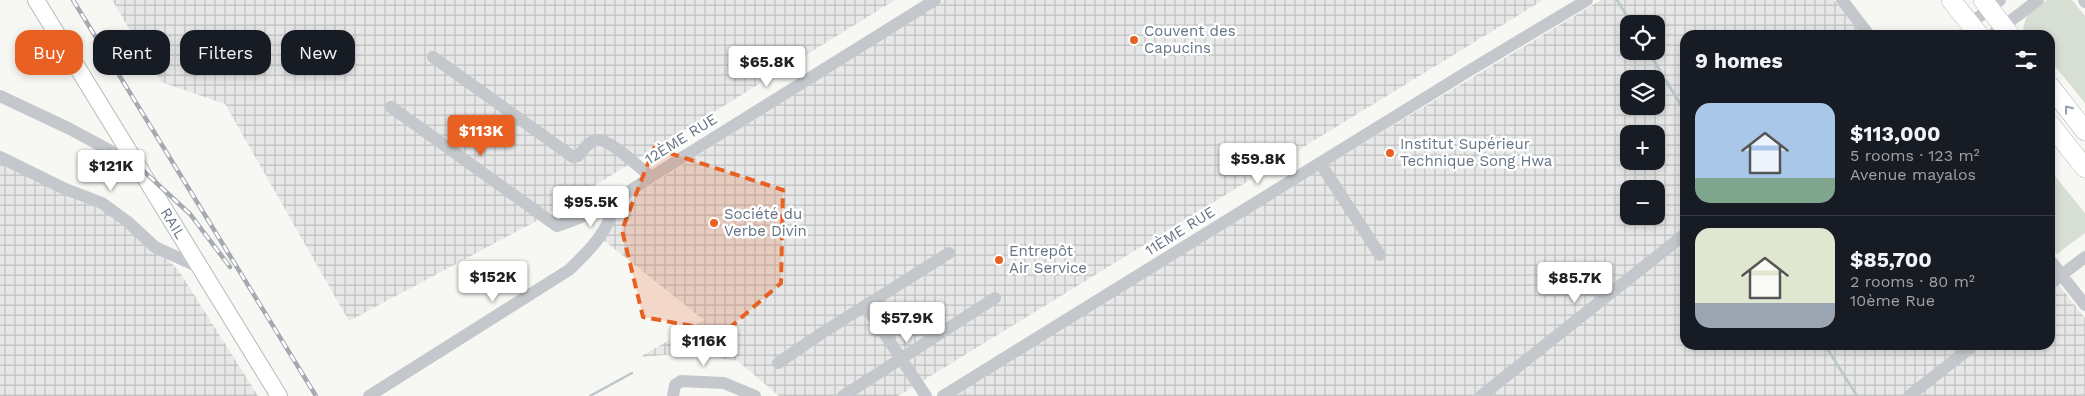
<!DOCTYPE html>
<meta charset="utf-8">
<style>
body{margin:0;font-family:"Work Sans",sans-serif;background:#20242c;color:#f1f3f6;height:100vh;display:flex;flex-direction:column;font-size:19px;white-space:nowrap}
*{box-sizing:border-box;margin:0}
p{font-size:16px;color:#9ea1a6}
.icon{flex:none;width:28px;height:28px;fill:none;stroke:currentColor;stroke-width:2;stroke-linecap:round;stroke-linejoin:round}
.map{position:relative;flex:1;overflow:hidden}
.panel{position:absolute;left:1680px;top:30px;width:375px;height:320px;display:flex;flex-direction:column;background:#171b24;border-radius:15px;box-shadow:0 2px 8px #0003}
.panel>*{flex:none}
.banner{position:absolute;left:15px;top:30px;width:475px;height:45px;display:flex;gap:10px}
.fabs{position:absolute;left:1620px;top:15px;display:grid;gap:10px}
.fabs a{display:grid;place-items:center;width:45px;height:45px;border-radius:10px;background:#171b24;box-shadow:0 2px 8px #0003;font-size:25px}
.price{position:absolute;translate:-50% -42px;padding:0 11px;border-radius:5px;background:#fff;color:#222;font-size:16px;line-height:32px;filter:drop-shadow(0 1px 2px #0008)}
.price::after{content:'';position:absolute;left:50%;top:30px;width:15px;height:11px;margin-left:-8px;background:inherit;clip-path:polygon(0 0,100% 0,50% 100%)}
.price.active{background:#e86122;color:#fff}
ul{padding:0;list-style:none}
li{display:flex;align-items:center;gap:15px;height:125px;padding:0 15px}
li+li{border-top:1px solid #363941}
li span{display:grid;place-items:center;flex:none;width:140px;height:100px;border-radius:15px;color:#555}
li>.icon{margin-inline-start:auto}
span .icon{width:60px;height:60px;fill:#fffc;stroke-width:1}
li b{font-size:21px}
h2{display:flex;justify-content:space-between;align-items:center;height:60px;padding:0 15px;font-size:21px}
.tag{padding:0 18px;border-radius:15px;background:#171b24;box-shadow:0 2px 8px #0003;font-size:18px;line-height:45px}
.tag.active{background:#e86122;color:#fff}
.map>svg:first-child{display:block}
.industrial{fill:url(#industrial-grid);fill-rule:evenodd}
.green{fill:#d7ded4}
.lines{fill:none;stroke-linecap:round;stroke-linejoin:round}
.stream{stroke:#bcc7cc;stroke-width:2.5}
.major-casing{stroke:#b7bbbf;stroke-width:18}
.highway-casing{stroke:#b7babd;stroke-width:20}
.minor{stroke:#c4c7cb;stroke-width:12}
.major{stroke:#fff;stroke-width:16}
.highway{stroke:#fff;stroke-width:19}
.rail-casing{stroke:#a4aab0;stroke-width:4.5}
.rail{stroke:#fff;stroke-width:2.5;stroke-dasharray:8;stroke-linecap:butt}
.oneway{stroke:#939eaa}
.marked{fill:#e86122;fill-opacity:0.2;stroke:#e86122;stroke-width:4;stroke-dasharray:10 6;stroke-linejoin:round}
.poi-dot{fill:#e86122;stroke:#fff;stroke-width:2}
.labels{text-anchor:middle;stroke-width:5;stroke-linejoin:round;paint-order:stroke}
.poi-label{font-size:15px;fill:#657485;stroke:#fff;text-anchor:start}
.street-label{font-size:15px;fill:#657485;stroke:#fff}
</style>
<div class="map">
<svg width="2085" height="396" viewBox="0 0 2085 396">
<defs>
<pattern id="industrial-grid" width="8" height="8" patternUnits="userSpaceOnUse" patternTransform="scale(1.25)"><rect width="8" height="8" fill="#e7e8e7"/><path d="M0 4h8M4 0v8" fill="none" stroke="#bfc1c1"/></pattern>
</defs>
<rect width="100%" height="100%" fill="#f7f7f3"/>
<path class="industrial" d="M112,0H895L542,218L349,321L225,104L161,82Z
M944,0H1543L898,396H779L738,361L690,353L640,357L704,320L597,235L616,207Z
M1601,0H1834L1862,35H1685V345H2050V274L2085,318V396H944ZM1629,24H1656V51H1629ZM1629,79H1656V106H1629ZM1629,134H1656V161H1629ZM1629,189H1656V216H1629Z
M0,160L130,222L179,271L258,396H0Z"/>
<path class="green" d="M2047,0H2072L2085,16V103L2050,60V35H2029L2023,28L2027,15Z
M2050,170L2085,213V233L2057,254L2050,246Z"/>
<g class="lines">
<path class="stream" d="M1617,0L1632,24
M1648,51L1685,112
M1825,345L1857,396
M590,396L632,373"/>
<g class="major-casing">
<g id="major">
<path id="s1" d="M36,0L279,396"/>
</g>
</g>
<g class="highway-casing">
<path id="highway" d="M1951,0L1979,35
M1983,0L2010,35
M2050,86L2085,131
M2050,124L2085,168"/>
</g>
<path class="minor" d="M1842,0L1869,35
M2084,0L2085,2
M1970,24L2000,0
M1992,35L2038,0
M433,57L573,157L578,156C583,150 588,142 596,140C608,137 641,169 651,177
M0,96L68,128L137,165
M391,107L557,226C592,215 620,198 651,177L935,0
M0,157L63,188L102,203L128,222L155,247L201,268
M1320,163L1380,255
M2050,260L2085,305
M2050,284L2085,257
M866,306L926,396
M778,363L822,333L949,253
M369,396L569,270C590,250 609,231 615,202
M673,396L675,385L681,381L724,383L755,396
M843,396L995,298
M943,396L1467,72L1587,0
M1481,396L1685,234
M1909,396L1974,345"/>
<use href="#major" class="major"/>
<use href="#highway" class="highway"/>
<g class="rail-casing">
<path id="rail" d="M73,0L316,396
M137,165L190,214L230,267"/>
</g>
<use href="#rail" class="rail"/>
</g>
<defs><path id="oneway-chevron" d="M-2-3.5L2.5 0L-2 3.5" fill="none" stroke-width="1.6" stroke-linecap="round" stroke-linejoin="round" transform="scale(1.25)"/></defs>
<use class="oneway" href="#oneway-chevron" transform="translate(2068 109) rotate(-128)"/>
<path class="marked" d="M654,148L783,190L781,283L725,332L643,317L622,230Z"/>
<g class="poi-dot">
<circle cx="1134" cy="40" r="5"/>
<circle cx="1390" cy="153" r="5"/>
<circle cx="714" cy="223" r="5"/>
<circle cx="999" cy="260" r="5"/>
</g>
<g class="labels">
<g class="poi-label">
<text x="1144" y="36">Couvent des<tspan x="1144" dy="17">Capucins</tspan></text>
<text x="1400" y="149">Institut Supérieur<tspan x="1400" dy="17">Technique Song Hwa</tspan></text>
<text x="724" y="219">Société du<tspan x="724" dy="17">Verbe Divin</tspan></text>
<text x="1009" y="256">Entrepôt<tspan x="1009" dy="17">Air Service</tspan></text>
</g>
<g class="street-label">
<text transform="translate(681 139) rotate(-32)" y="5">12ÈME RUE</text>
<text dy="5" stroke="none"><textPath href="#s1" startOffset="262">RAIL</textPath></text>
<text transform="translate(1180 231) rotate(-32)" y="5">11ÈME RUE</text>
</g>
</g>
</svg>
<div class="fabs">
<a><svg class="icon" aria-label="locate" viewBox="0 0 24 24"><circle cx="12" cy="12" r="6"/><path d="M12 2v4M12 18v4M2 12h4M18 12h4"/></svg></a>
<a><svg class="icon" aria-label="layers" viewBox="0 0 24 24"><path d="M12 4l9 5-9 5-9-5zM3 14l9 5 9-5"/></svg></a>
<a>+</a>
<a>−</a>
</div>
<b class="price" style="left:767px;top:88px">$65.8K</b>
<b class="price active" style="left:481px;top:157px">$113K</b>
<b class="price" style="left:1258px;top:185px">$59.8K</b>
<b class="price" style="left:111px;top:192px">$121K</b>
<b class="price" style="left:591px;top:228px">$95.5K</b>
<b class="price" style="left:493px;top:303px">$152K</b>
<b class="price" style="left:1575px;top:304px">$85.7K</b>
<b class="price" style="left:907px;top:344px">$57.9K</b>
<b class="price" style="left:704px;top:367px">$116K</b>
<div class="banner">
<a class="tag active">Buy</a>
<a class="tag">Rent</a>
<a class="tag">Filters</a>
<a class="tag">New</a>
</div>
<section class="panel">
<h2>9 homes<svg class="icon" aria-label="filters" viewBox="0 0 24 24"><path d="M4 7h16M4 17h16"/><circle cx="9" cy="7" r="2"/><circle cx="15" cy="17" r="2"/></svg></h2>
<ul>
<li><span style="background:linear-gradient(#a9c7e8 75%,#7fa58c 0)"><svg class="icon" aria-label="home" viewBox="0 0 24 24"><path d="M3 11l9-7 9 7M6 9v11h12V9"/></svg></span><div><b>$113,000</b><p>5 rooms · 123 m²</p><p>Avenue mayalos</p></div></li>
<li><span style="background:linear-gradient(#dfe7d0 75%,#9aa5b1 0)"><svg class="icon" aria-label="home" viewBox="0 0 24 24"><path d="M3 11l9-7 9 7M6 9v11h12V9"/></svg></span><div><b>$85,700</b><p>2 rooms · 80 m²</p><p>10ème Rue</p></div></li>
</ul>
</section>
</div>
